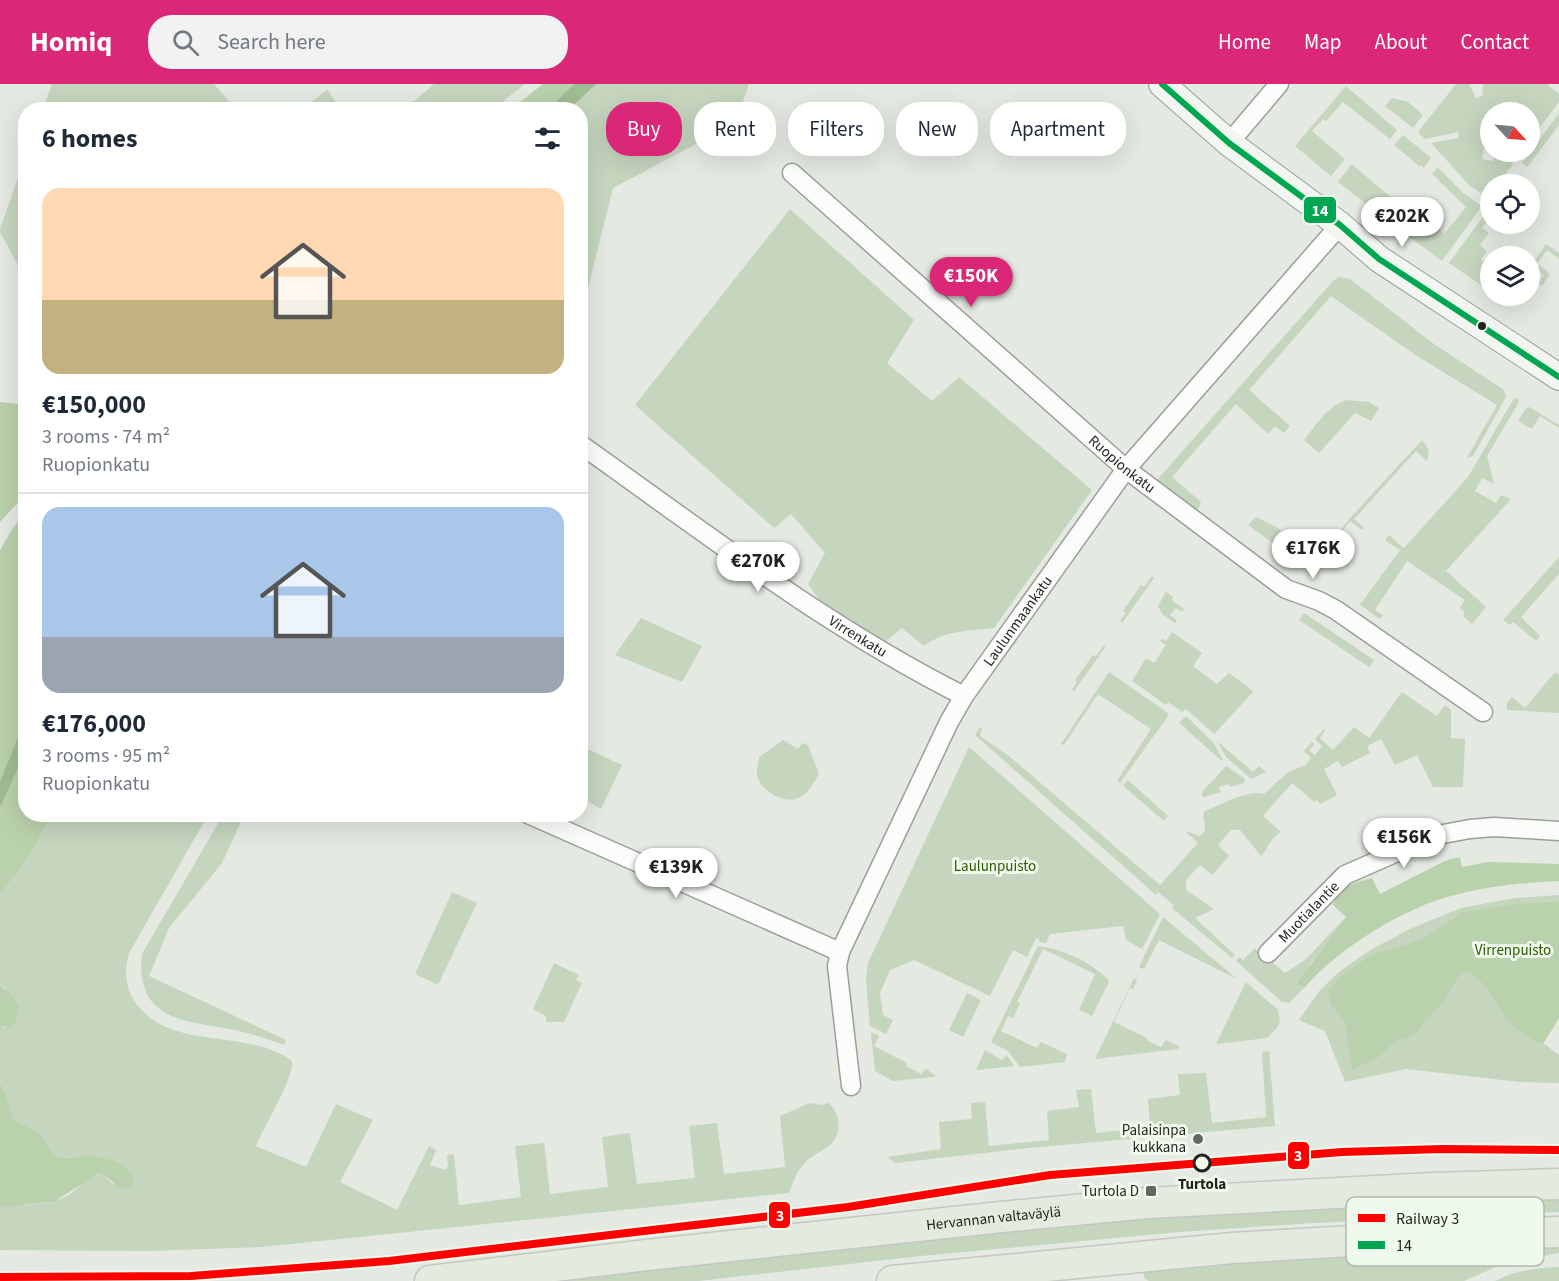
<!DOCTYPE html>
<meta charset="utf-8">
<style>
body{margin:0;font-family:"Source Sans 3",sans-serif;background:#f2f2f3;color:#1f2937;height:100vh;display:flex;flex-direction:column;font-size:22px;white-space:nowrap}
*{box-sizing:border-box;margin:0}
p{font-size:20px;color:#747a83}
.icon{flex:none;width:33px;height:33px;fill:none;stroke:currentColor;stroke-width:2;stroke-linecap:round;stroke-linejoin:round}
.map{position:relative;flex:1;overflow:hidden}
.details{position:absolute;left:18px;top:18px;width:570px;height:720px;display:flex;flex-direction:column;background:#fff;border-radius:24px;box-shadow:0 6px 24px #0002}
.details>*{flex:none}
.banner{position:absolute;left:606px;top:18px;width:570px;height:54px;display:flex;gap:12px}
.needle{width:39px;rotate:116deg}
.controls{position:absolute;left:1480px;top:18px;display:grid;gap:12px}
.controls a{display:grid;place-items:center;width:60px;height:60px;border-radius:50%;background:#fff;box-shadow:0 6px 24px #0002;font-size:30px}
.price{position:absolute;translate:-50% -51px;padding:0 14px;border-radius:21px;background:#fff;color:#222;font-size:20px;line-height:39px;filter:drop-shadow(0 2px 3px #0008)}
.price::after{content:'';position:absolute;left:50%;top:36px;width:18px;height:14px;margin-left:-9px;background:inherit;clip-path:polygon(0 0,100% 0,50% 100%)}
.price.current{background:#db2777;color:#fff}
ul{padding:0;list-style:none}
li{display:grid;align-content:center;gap:12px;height:318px;padding:0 24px}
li+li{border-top:2px solid #e0e1e3}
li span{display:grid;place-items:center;height:186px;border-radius:18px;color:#555}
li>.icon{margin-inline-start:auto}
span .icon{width:108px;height:108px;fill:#fffc;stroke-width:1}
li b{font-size:26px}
h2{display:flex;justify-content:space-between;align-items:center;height:72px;padding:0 24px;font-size:26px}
.chip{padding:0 21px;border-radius:24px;background:#fff;box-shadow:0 6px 24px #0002;font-size:21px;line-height:54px}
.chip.current{background:#db2777;color:#fff}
header{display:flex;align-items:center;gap:36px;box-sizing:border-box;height:84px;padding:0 30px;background:#db2777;color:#fff}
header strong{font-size:28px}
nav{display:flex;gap:33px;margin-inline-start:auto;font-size:21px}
.search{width:420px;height:54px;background:#f2f2f3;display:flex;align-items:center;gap:15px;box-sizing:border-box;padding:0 21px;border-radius:24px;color:#747a83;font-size:22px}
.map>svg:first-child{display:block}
.green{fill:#c5d5be}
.forest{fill:#bad1ad}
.water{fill:#a0bc92}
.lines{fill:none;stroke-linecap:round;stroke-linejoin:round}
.minor-casing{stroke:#9b9f9a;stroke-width:21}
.secondary-casing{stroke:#9b9f9a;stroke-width:28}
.trunk-casing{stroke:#c4c7c3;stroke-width:33}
.minor{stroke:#fbfcfb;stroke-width:18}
.secondary{stroke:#f2f5f0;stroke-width:26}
.trunk{stroke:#e3ebde;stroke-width:30}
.bus-1-casing{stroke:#f0faec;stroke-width:10}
.bus-1{stroke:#00a651;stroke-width:6}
.rail-1-casing{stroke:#f0faec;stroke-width:12}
.rail-1{stroke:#f00;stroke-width:8}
.bus-dot{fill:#1f221d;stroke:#f0faec;stroke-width:2}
.poi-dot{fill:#646862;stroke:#f0faec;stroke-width:2}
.stop-dot{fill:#f0faec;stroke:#1f221d;stroke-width:3}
.labels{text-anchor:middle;stroke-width:6;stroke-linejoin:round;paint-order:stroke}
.street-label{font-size:15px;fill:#1f221d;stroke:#f0faec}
.park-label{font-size:15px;fill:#295800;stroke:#f0faec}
.poi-label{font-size:15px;fill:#1f221d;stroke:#f0faec;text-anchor:end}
.stop-label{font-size:15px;font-weight:bold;fill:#1f221d;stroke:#f0faec}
.key{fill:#f0faec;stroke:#b1b9ae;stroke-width:1.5}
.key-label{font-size:16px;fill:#1f221d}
.line-badge{stroke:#f0faec;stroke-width:2}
.badge-label{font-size:16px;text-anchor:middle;font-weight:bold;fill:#fff}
</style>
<header>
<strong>Homiq</strong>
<div class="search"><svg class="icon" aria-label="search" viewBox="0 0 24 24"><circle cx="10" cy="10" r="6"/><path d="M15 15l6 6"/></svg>Search here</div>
<nav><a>Home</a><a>Map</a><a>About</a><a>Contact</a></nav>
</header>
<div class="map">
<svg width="1559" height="1197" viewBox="0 0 1559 1197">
<rect width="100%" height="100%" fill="#e4e9e2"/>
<path class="green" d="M52,0H214L236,25H43Z
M434,0H525L493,25H405Z
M596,0H749L738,32L728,43L613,104L581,232L580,26H565Z
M1456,0H1469L1476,14L1483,11L1482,5L1484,0H1547L1559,10V18L1530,57V28H1491V66L1484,65L1482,75L1493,77L1494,68H1512L1510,69L1513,80L1498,100H1491V109L1488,114L1469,101L1431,59L1458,54V48L1425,55L1418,48Z
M1346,2L1397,46L1390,55L1343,18L1326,37L1323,35L1312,47L1345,75L1331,92L1295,62Z
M327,5L340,25H303Z
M1392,14L1408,18L1423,31L1413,44L1385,22Z
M1559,29V41L1527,83L1522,79Z
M1403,51L1431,74L1424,84L1421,81L1420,83L1394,61Z
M25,74L26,194H25L0,148V145Z
M1352,80L1404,125L1392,140L1338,98Z
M1438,83L1463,109L1482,122L1442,177L1400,146L1416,126L1444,150L1466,123L1432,90Z
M1491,122V132L1482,144L1489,149L1480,161L1487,167L1481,175L1491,183V208L1449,179Z
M790,125L914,236L887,279L932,317L959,293L1092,406L994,544C969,547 945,546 924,562L902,544L883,560L823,521L808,500L825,469L791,430L774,444L635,321Z
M1546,160L1559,169V175L1547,166L1537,180L1550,190L1542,202L1538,199L1544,191L1536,185L1530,192V183Z
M1339,193L1350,195L1434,260L1504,306L1506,313L1473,372L1467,374L1497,321L1417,272L1331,212L1249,306L1290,342L1284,349L1275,342L1268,350L1236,320L1172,393L1201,418L1196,431L1157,400V396L1333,197Z
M1517,314L1519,316L1518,320L1487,372L1494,400L1482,394L1475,407L1496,419L1501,411L1511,415L1446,487L1486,523L1472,540L1463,532L1465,528L1460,524L1465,516L1407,477L1375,526L1383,531L1380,535L1360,521L1400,466L1385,456L1389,451L1404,464L1468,393L1513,316Z
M1347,316L1369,318L1379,324L1371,337L1355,329L1319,369L1304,356C1317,340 1327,322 1347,316Z
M1529,323L1559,341V344L1540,332L1532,345L1518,337L1526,324Z
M1422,356L1429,366L1427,377L1416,367L1354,435L1364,444L1362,446L1350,437L1312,487L1310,486L1350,434Z
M1256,433L1278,444L1301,465L1293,474L1248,441Z
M1559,473V490L1521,533L1540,552L1536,557L1513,538L1510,541L1503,536Z
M1152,492L1154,494L1122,539L1120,537L1126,529L1123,527L1141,501L1144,503Z
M1166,508L1173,513L1172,516L1184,525L1182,528L1176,524L1170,531L1177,536L1175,539L1162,530L1158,522Z
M1304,529L1374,576L1369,583L1299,536Z
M641,534L702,562L682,598L615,571Z
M1172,548L1202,569L1193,582L1217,600L1229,589L1252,606L1253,608L1214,650L1186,625L1182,628L1168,618L1166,621L1132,597L1146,574L1154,579L1166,561L1160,557L1162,555L1166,557Z
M1104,561L1106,562L1074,607L1072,606L1077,598L1075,596L1093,571L1096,572Z
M1109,588L1168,629V632L1120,699L1117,697L1151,645L1098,610L1064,661L1061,660Z
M1555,588L1559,591V629L1507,626V619L1512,613L1525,624Z
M1402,608L1437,632L1445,621L1451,626V654L1465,655L1463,703H1433L1417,671L1395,681L1381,655L1367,662L1370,669L1342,683L1338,677L1324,685L1337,711L1320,720L1317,716L1314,718L1292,699L1263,732L1281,748C1269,755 1270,762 1261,772L1240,746H1231L1218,761L1229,772L1212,791L1200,781L1186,796V806L1214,825L1195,834L1235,871L1232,874L1172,824L1174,821L1158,808L1156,811L975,651L980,643L982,644L980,652L1009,672L1160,801L1198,759L1185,747L1200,752C1210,745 1202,738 1204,728C1217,722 1250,705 1264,710L1288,688L1306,681L1311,674L1304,667L1312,658L1314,660L1309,667L1315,671L1322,662L1315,655L1324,645L1325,647L1320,654L1333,666L1354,643L1369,654Z
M1186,632L1213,658L1223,676L1222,677L1179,639Z
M783,656L798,665L802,659L808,661L819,690C814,699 807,711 796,715C783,719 760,706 757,692C756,687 759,679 759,673Z
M1217,657L1253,688L1259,682L1266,688L1251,695L1226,673Z
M581,662L622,681L601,725L581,714Z
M969,663L1160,830L1142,865L1126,856L1123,842L1050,850L1046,859L1039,858L1040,856L1036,854L1027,873L1013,866L990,912L914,876L890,886L880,909L883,931L893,936L886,950L870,942L866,895L868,879Z
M1226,682L1245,695L1244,699L1230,703L1228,700L1219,703L1221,708L1204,713L1202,712V708Z
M1128,696L1168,732L1164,737L1123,702Z
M52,731H208L129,869C124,886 125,903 135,918C171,969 246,943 292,977C294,995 264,1042 256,1062L306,1083L336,1020L373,1036L340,1098L397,1126L429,1062L436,1066L430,1081L445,1086L448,1082L447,1071L454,1070L459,1121L521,1113L515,1062L544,1059L550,1110L608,1103L602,1053L630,1049L637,1100L695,1094L689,1042L717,1039L724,1090L785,1083L780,1032L810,1019L822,1021L829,1019C840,1030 843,1049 830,1061C822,1068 811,1071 804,1080C796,1088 793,1099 789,1109L262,1163L148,1167L0,1166V1122C15,1122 49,1120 63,1114C76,1109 88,1088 104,1091L113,1100L129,1087C116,1078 104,1072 88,1072C76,1072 65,1076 54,1072L40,1049L13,1035L8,1017L0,998V943L5,944L6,905L0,901V811L29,772Z
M223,731H244L222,779L169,844L149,892L286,956L284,961C269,956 254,950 239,947C188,936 135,940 142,870Z
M452,808L477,819L438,901L415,890Z
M1559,811V934L1543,959L1559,971V999L1520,998L1406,985L1345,998L1325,947L1299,936L1320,906L1340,887L1372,865L1410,845L1461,824L1515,814Z
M1163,833L1237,895L1159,856L1144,885L1139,883Z
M1346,833L1334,852L1310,879L1298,901L1305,903L1289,919L1282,918L1236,877L1239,873L1243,876L1255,864L1285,889L1306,875Z
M1038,862C1065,866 1087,876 1108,895L1109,898L1092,932L1079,926L1095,890L1043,865L1017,918L1020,920L1013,934L1008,932L1001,947L1037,964L1041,958L1067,970L1065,978L1020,983L1008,967L991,958Z
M554,879L579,891L576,896L582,899L564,938H546V932L533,925Z
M1134,894L1137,896L1133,905L1130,904L1114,938L1145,953L1147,956L1161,963L1166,956L1179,962L1178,965L1095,975Z
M1246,898L1278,926L1280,938L1277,944L1267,954L1216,960Z
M967,909L981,916L963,953L949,946Z
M871,948L879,952L874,962L907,979L906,982L921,990L926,985L935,991L934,993L893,997L875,987Z
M985,966L1002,976L1007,971L1014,982L976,986Z
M1269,967L1275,1042L1029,1064L895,1079L887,1073L941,1065L939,1038L972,1035L971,1019L985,1018L989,1062L1049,1056L1047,1027L1079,1023L1076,1006L1091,1005L1096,1049L1150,1043L1148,1015L1180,1011L1178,990L1206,989L1212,1039L1266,1033L1262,968Z
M1559,1110V1128L1313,1139L1180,1148L921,1172L698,1197H546L1027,1143L1313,1123Z
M1559,1160V1169L1507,1178L1464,1197H1149L1145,1195L1143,1191L1146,1186L1438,1165Z
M1559,1183V1197H1495C1516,1186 1536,1184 1559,1183Z"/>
<path class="forest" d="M543,0H574L548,25L510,26Z
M0,318L26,321L25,411L0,438Z
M25,429V636L0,697V466L13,444Z
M25,669L26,730L52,731L29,772L0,811V724Z
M1460,773L1462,783L1488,778L1559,780V797C1524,799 1489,802 1455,811C1405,823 1339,864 1305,903L1298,901V897C1313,875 1331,856 1346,833L1333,821C1343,800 1350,800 1372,794L1380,810L1447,776Z
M1559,818V934L1543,960L1526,952L1506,935L1488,904L1469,887L1461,888L1444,916L1415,950L1395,957L1376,975L1352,985L1345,937L1331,921L1328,906L1345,889L1371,871L1406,861L1431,850L1463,828L1516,820Z
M0,901L13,912L19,922L15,939L10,942L0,943Z
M0,998L8,1017L13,1035L40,1049L54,1072C65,1076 75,1072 86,1072C103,1071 122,1078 133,1091L134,1096L131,1103L122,1105L104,1091L98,1090L55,1117L14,1122H0Z"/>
<path class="water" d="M574,0H596L577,18L565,25H548Z
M25,636V669L0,724V697Z"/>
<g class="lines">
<g class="minor-casing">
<g id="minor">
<path d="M1229,59L1279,0"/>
<path id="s1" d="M792,89L1126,385L1286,505L1319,517L1336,526L1483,628"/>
<path id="s2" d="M580,360C705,449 827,543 964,612"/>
<path d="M528,730L840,868"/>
<path id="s3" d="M1268,869L1345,791L1420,758L1443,750L1470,745L1494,743L1559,747"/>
<path id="s4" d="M851,1002L837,882L840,868L949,638L964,612L1126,385L1340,141"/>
</g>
</g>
<g class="secondary-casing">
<path id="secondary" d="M1162,0L1229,59L1340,141L1379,175L1559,293"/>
</g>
<g class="trunk-casing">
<g id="trunk">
<path id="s5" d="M430,1197L647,1171L1001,1133L1148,1119L1433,1104L1559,1100"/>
<path d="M892,1197L1232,1164L1434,1152L1559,1148"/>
</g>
</g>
<use href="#minor" class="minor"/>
<use href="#secondary" class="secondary"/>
<use href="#trunk" class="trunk"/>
<g class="bus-1-casing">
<path id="bus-1" d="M1162,0L1229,59L1340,141L1379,175L1559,293"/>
</g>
<use href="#bus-1" class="bus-1"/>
<g class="rail-1-casing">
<path id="rail-1" d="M0,1193L191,1192L389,1177L848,1123L1050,1091L1342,1068L1442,1065L1559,1066"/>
</g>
<use href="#rail-1" class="rail-1"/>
</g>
<circle class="bus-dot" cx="1482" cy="242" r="5"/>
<g class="poi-dot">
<circle cx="1198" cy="1055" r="6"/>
<rect x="1145" y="1101" width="12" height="12" rx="3"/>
</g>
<circle class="stop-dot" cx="1202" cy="1079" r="8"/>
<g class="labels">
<g class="street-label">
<text dy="5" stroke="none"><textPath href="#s1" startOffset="440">Ruopionkatu</textPath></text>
<text dy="5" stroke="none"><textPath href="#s4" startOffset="512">Laulunmaankatu</textPath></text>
<text dy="5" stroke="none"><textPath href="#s2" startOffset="338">Virrenkatu</textPath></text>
<text dy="5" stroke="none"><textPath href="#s3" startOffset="58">Muotialantie</textPath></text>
<text dy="5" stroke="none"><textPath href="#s5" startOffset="567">Hervannan valtaväylä</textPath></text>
</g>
<g class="park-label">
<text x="995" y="787">Laulunpuisto</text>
<text x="1513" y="871">Virrenpuisto</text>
</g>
<g class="poi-label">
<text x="1186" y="1051">Palaisinpa<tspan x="1186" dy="17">kukkana</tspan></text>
<text x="1139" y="1112">Turtola D</text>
</g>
<g class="stop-label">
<text x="1202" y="1105">Turtola</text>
</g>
</g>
<rect x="1346" y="1113" width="198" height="69" rx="9" class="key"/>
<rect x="1358" y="1130" width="27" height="8" fill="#f00"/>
<rect x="1358" y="1157" width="27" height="8" fill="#00a651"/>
<g class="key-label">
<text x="1396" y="1140">Railway 3</text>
<text x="1396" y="1167">14</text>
</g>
<g class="line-badge">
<rect x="1303" y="112" width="34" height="28" rx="6" fill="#00a651"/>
<rect x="1287" y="1057" width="23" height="29" rx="6" fill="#f00"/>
<rect x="768" y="1117" width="23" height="28" rx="6" fill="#f00"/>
</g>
<g class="badge-label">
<text x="1320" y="132">14</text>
<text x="1298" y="1077">3</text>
<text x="780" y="1137">3</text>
</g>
</svg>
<div class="controls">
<a><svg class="needle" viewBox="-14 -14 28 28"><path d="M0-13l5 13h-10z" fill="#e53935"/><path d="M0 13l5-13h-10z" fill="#747a83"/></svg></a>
<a><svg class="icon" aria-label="locate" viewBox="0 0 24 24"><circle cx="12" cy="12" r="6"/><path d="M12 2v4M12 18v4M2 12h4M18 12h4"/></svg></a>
<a><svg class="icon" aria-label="layers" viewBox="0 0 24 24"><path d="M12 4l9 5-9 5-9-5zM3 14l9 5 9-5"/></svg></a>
</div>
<b class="price" style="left:1402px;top:164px">€202K</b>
<b class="price current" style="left:971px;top:224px">€150K</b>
<b class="price" style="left:1313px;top:496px">€176K</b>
<b class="price" style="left:758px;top:509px">€270K</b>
<b class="price" style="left:1404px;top:785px">€156K</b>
<b class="price" style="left:676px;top:815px">€139K</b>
<div class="banner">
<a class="chip current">Buy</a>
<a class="chip">Rent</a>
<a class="chip">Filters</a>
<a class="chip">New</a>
<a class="chip">Apartment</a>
</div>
<section class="details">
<h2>6 homes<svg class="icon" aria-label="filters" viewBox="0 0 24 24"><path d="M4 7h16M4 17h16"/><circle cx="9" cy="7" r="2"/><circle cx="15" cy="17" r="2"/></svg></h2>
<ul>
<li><span style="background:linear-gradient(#ffd9b3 60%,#c2b280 0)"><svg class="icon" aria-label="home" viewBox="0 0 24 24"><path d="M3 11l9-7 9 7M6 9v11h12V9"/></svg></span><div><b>€150,000</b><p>3 rooms · 74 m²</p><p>Ruopionkatu</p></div></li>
<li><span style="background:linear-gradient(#a9c7e8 70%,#9aa5b1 0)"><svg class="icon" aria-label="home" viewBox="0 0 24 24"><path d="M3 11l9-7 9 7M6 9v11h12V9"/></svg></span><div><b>€176,000</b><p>3 rooms · 95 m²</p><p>Ruopionkatu</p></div></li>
</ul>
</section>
</div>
